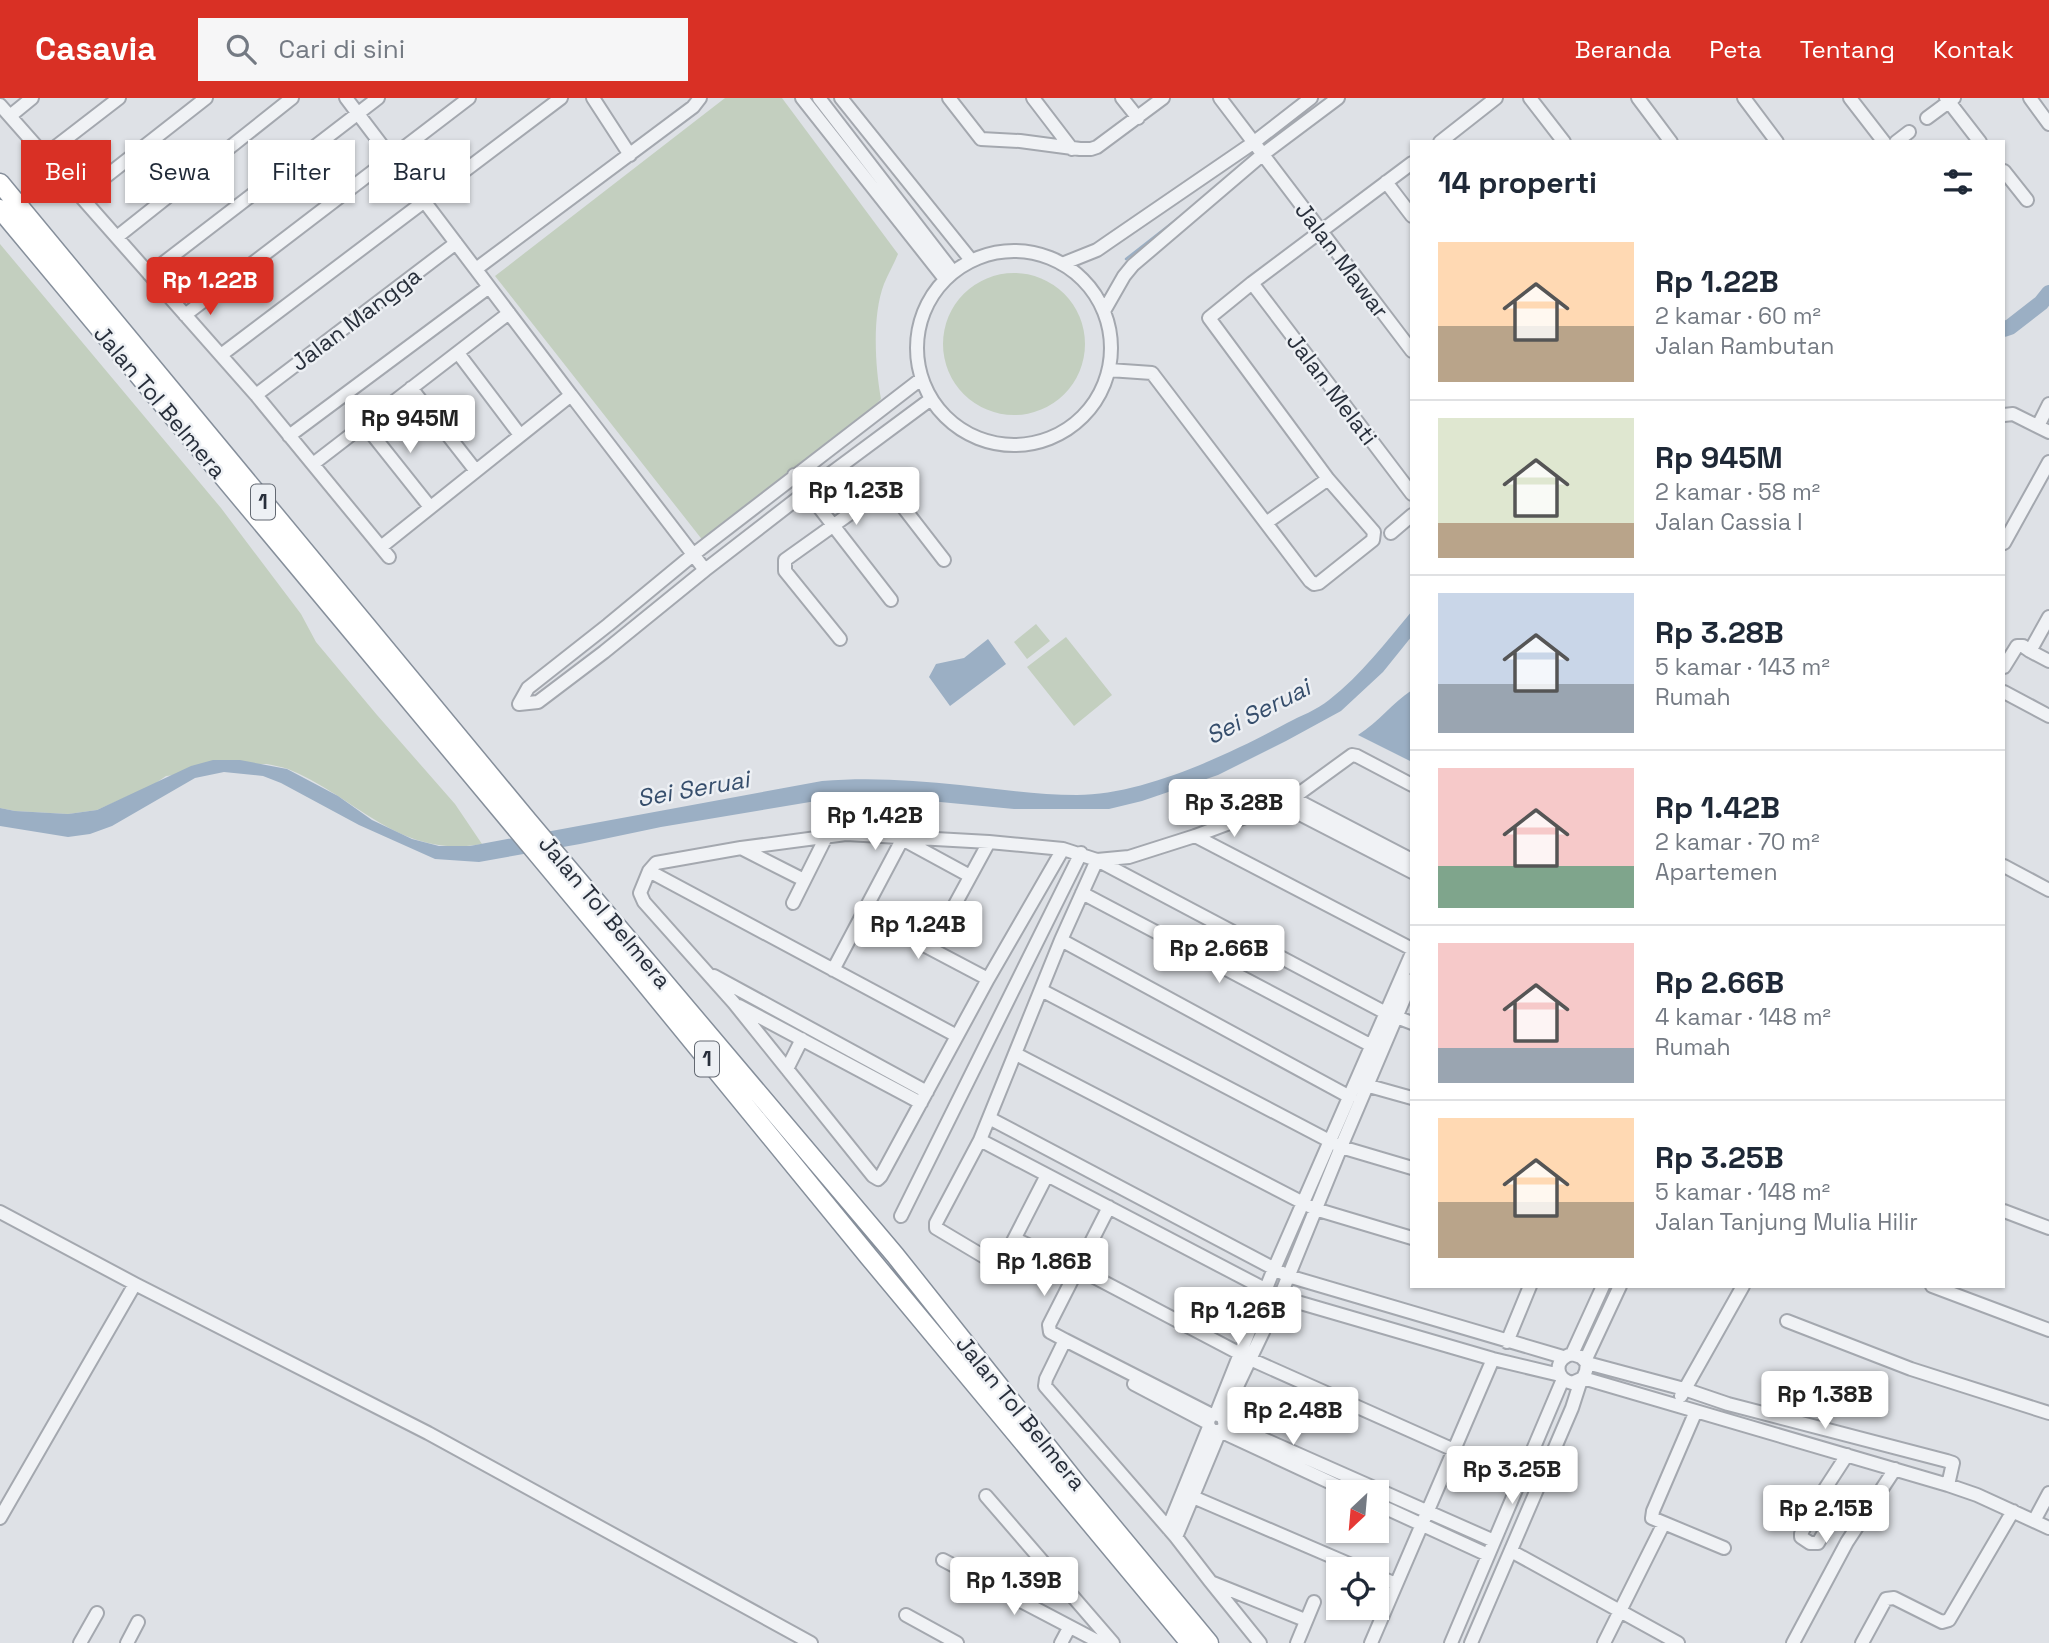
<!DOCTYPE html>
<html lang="id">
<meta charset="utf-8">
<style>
body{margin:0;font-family:"Space Grotesk",sans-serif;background:#f6f6f7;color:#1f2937;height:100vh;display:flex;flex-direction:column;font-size:26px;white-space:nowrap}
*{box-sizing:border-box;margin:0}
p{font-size:23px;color:#747a83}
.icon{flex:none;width:38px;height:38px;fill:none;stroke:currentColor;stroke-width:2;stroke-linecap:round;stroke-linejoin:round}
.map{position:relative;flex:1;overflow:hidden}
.panel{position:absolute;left:1410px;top:42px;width:595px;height:1148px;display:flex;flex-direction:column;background:#fff;border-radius:0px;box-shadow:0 2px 5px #0004}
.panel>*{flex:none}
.top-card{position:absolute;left:21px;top:42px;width:665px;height:63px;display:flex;gap:14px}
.needle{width:46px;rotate:206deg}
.controls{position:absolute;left:1326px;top:1382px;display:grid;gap:14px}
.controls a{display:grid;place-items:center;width:63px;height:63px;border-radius:0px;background:#fff;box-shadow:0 2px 5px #0004;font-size:35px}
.price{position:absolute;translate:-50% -60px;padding:0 16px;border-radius:7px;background:#fff;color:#222;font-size:23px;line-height:46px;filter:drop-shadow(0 2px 4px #0008)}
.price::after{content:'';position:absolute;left:50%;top:42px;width:21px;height:16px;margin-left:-10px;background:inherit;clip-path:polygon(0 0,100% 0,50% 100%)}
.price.current{background:#d93025;color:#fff}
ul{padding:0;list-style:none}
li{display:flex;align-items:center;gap:21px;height:175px;padding:0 28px}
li+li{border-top:2px solid #e0e1e3}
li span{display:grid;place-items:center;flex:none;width:196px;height:140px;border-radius:0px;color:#555}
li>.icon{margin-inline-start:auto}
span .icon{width:84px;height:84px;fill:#fffc;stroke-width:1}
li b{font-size:30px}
h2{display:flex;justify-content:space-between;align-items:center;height:84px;padding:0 28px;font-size:30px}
.tag{padding:0 24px;border-radius:0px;background:#fff;box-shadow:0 2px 5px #0004;font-size:24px;line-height:63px}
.tag.current{background:#d93025;color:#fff}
header{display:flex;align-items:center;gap:42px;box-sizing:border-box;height:98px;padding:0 35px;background:#d93025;color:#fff}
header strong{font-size:33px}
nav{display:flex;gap:38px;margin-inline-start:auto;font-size:24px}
.search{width:490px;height:63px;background:#f6f6f7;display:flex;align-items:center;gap:18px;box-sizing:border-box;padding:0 24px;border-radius:0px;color:#747a83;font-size:26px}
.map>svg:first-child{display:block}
.green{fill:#c3cfbf}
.water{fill:#9bafc4}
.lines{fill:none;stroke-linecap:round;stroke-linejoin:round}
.stream{stroke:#9bafc4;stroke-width:2.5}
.river{stroke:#9bafc4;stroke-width:16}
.minor-casing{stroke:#a4a8af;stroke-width:16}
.highway-casing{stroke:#868f9b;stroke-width:21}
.minor{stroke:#f0f2f5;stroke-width:12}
.highway{stroke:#fff;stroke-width:18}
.labels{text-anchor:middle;stroke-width:5;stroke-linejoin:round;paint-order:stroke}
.shield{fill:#edf0f4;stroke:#636972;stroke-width:2}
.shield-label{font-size:21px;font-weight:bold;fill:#282f3b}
.street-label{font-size:23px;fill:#282f3b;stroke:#edf0f4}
.water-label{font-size:24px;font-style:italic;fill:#364e6c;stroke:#edf0f4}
</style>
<header>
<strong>Casavia</strong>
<div class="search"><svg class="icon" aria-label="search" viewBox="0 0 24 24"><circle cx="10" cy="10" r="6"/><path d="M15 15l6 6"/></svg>Cari di sini</div>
<nav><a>Beranda</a><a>Peta</a><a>Tentang</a><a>Kontak</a></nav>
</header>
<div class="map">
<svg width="2049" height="1545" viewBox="0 0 2049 1545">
<rect width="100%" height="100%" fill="#dee1e6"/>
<path class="green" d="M725,0H782L898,156C894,166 888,176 884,186C872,217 875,268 881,301L861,323L704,444L495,178Z
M0,146L221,410L301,516L316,544L377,617L455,706L482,746C399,761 357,699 288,671C282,669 273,667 267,666C257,666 246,669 235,670C212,673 189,676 166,678L153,687L97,712L68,716L15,713L0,710Z
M943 246a71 71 0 1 1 142 0a71 71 0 1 1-142 0Z
M1036,526L1050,543L1027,561L1014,544Z
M1066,539L1112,597L1074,628L1027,569Z"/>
<path class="water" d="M1412,513V538L1383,574L1341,613L1286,643L1218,677L1142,703L1109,711H1014L919,702L859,700L816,703L661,729L580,746L479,764L435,761L359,727L281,685L263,678L224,674L195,680L112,728L90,736L68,739L0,728V710L15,713L68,716L97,712L191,668L213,662H240L287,671L338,698L372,722L412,741L439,748H470L822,683C867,679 914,682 960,687C999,691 1037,697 1077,697C1143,697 1228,657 1287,625C1300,618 1317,612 1329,602C1361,577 1386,544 1412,513Z
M988,541L1006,566L950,608L929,579L936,566L964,560Z
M1412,592V664L1358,637C1379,624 1392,605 1412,592Z"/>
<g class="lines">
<path class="stream" d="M1126,161L1181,118"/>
<path class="river" d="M2004,231L2010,229L2041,205L2049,195"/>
<g class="minor-casing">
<path id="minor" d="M346,0L571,297L381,449
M593,0L630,57
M802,0L945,181
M819,0L953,174
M841,0L971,162
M949,0L981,41L1020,43L1080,51H1091L1097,49L1163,0
M1033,0L1072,51
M1122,0L1138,20
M1220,0L1412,253
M1530,0L1564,44
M1638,0L1671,44
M1744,0L1777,44
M1850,0L1884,44
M1946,0L1980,44
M2030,0L2049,26
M0,7L256,297L389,459
M10,18L32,0
M1927,20L1954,0
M1440,44L1496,0
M1896,44L1909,34
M45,57L119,0
M2004,73L2027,102
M1386,84L1412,118
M81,98L206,0
M117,139L292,0
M917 250a97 97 0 1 1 194 0a97 97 0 1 1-194 0Z
M1062,166L1097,152L1110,143L1253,45L1311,0
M476,171L693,9L700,0
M149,176L378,0
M1252,185L1412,396
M1104,213L1124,178L1133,167L1262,57L1338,0
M185,217L469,0
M458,255L520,337
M221,257L561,0
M1109,272L1152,275L1310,483L1314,486L1319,485L1373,442L1374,434L1328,381L1209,220L1252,185L1412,65
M411,290L476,373
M256,297L456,145
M571,297L705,472
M2004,317L2013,316L2049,334
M364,326L430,409
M2038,328L2049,306
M289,338L489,189
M313,366L509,215
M794,377L891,502
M1266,425L1328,381
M1391,435L1412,417
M2004,445L2049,364
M840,541L785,473V462L883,392H888L893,396L944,462
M2030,553L2049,563
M2004,569L2017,548H2023L2030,553L2049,519
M2004,594L2049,618
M519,606L528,590L608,527L694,456L921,281
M519,606L538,604L604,554L705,472L807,393L931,301
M1293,700L1412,762
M1280,706L1412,774
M1195,738L1412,851
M902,741L970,778
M741,750L804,782
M1063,751L988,881L881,1078L878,1081L873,1078L734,905L644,804L640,795L649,773L656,765L741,750L846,736L989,744L1063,751L1097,762L1386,915L1412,925
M1097,762L1129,759L1195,738L1280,706L1293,700L1352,657L1357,658L1412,687
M2004,768L2049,792
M649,773L957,938
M1082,795L1372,948
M793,805L827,737
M952,812L989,744
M863,815L988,881
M1061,842L1350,999
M833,872L904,738
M714,878L927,994
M1041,892L1341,1049L1412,1070
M739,908L921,1005
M1016,956L1315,1111L1412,1140
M787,971L802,941
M1362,986L1412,1000
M989,1020L1288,1178L1563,1259
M980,1042L1280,1199L1493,1261L1560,1277
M1047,1077L1005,1159L999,1163L993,1164L936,1130V1125L980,1042L1061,842L1097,762
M1109,1109L1049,1227L1050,1234L1065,1242L1046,1281L1045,1288L1176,1439L1210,1483L1260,1545
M2004,1113L2049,1130
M0,1114L135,1186L428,1335L811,1545
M901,1118L1081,755
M1015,1141L1077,1170L1250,1261L1454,1352
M1932,1188L2049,1232
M1787,1223L1911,1271L2049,1315
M1065,1242L1212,1317
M1507,1244L1530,1188
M1572,1256L1581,1259L1587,1265L1586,1273L1583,1280L1572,1285C1554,1280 1554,1261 1572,1256Z
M1572,1256L1603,1188
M1585,1263L1620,1188
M1587,1265L1684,1291L1728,1306L1947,1363L1953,1365L1948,1387
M1583,1280L1948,1387L1977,1397L2049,1430
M1134,1286L1208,1325
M1681,1298L1743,1188
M1216,1316L1271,1178L1412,855
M1223,1318L1282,1194L1341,1049L1412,882
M1225,1324L1494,1443
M986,1398L1113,1545
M1193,1399L1363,1472
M1377,1406L1488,1457
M0,1420L135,1186
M2034,1423L2049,1395
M1664,1425L1724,1450
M1829,1426L1818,1445H1810L1801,1439V1436L1821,1397L1847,1357
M1168,1430L1209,1329
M1176,1439L1220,1333L1225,1328L1223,1319L1216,1316C1209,1318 1207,1322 1209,1329L1213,1333H1220L1353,1395
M1511,1453L1678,1545
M943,1462L1101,1545
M1377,1478L1396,1486
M1213,1485L1305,1522
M906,1517L957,1545
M80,1545L97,1515
M127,1545L138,1524
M1061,1545L1069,1530
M1297,1545L1314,1504
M1371,1545L1493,1261
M1451,1545L1563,1281
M1471,1545L1572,1310L1581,1282
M1604,1545L1664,1425L1652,1420L1653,1413L1696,1313
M1793,1545L1847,1444L1895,1371
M1862,1545L1886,1501L1894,1500L1942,1524L1949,1522L2013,1413"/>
</g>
<g class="highway-casing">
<path id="highway" d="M0,85L528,723L895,1157L1078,1387L1209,1545
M0,111L635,873L869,1159L1190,1545"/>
</g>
<use href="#minor" class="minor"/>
<use href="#highway" class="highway"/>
</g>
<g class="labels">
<g class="shield">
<rect x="251" y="386.5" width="24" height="35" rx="5"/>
<rect x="695" y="943.5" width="24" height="35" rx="5"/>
</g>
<g class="shield-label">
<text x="263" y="411">1</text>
<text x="707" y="968">1</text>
</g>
<g class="street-label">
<text transform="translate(1342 162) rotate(53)" y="8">Jalan Mawar</text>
<text transform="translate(356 221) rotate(-37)" y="8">Jalan Mangga</text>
<text transform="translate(1332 291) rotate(53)" y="8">Jalan Melati</text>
<text transform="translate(160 304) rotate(50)" y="8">Jalan Tol Belmera</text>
<text transform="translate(605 814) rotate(50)" y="8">Jalan Tol Belmera</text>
<text transform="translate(1021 1315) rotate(51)" y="8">Jalan Tol Belmera</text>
</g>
<g class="water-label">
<text transform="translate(1258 614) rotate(-27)" y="8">Sei Seruai</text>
<text transform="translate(693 691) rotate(-10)" y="8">Sei Seruai</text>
</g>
</g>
</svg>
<div class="controls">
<a><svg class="needle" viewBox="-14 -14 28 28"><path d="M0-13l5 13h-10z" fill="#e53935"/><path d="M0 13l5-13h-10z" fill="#747a83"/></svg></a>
<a><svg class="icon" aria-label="locate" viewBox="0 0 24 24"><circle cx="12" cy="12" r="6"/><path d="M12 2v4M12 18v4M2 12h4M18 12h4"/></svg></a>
</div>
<b class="price current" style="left:210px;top:219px">Rp 1.22B</b>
<b class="price" style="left:410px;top:357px">Rp 945M</b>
<b class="price" style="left:856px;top:429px">Rp 1.23B</b>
<b class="price" style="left:1234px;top:741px">Rp 3.28B</b>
<b class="price" style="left:875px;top:754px">Rp 1.42B</b>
<b class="price" style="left:918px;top:863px">Rp 1.24B</b>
<b class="price" style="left:1219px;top:887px">Rp 2.66B</b>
<b class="price" style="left:1044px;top:1200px">Rp 1.86B</b>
<b class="price" style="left:1238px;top:1249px">Rp 1.26B</b>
<b class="price" style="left:1825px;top:1333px">Rp 1.38B</b>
<b class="price" style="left:1293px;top:1349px">Rp 2.48B</b>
<b class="price" style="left:1512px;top:1408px">Rp 3.25B</b>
<b class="price" style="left:1826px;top:1447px">Rp 2.15B</b>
<b class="price" style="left:1014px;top:1519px">Rp 1.39B</b>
<div class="top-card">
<a class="tag current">Beli</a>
<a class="tag">Sewa</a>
<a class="tag">Filter</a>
<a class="tag">Baru</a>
</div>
<section class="panel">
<h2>14 properti<svg class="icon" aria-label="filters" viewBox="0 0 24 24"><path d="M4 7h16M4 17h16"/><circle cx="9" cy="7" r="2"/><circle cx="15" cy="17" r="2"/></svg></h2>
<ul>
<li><span style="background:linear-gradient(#ffd9b3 60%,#b9a48a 0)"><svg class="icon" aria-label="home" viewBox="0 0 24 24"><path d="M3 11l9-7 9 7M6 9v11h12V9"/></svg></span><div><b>Rp 1.22B</b><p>2 kamar · 60 m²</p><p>Jalan Rambutan</p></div></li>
<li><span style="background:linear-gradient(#dfe7d0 75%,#b9a48a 0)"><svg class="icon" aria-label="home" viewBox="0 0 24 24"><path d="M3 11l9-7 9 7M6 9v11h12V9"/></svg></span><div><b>Rp 945M</b><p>2 kamar · 58 m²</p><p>Jalan Cassia I</p></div></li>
<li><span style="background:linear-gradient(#c9d6e8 65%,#9aa5b1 0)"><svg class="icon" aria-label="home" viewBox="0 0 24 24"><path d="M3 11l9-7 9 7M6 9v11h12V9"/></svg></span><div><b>Rp 3.28B</b><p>5 kamar · 143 m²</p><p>Rumah</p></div></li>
<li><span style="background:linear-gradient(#f6c9c9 70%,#7fa58c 0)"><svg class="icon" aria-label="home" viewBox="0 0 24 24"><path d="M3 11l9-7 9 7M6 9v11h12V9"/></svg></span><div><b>Rp 1.42B</b><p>2 kamar · 70 m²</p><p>Apartemen</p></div></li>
<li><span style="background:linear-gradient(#f6c9c9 75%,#9aa5b1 0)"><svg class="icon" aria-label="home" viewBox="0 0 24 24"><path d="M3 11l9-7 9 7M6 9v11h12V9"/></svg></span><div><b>Rp 2.66B</b><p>4 kamar · 148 m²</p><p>Rumah</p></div></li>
<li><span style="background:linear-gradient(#ffd9b3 60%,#b9a48a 0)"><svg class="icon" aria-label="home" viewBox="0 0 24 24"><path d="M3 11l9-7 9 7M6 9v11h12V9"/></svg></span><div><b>Rp 3.25B</b><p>5 kamar · 148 m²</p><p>Jalan Tanjung Mulia Hilir</p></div></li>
</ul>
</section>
</div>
